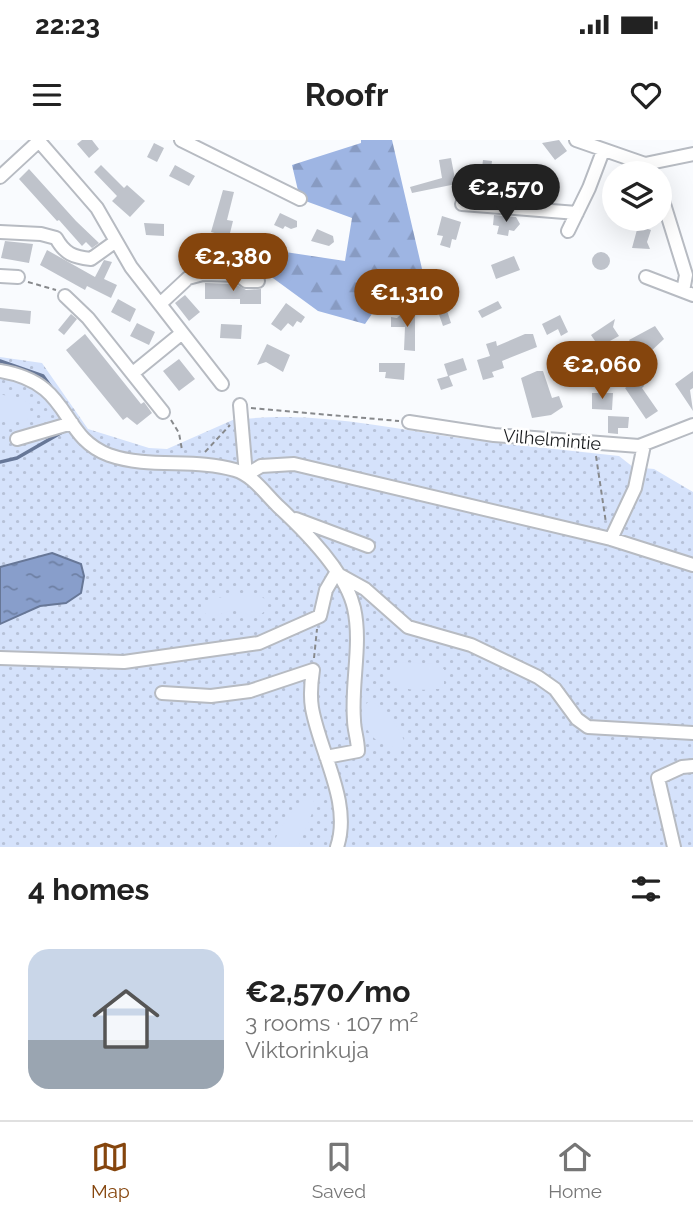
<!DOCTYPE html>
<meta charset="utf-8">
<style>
body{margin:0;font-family:Raleway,sans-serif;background:#f2f2f2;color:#222;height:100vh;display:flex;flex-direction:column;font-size:26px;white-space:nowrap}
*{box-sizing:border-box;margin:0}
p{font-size:23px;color:#767676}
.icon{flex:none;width:38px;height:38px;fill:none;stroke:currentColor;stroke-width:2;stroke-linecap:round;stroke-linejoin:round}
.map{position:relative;height:707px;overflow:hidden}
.drawer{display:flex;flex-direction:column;background:#fff;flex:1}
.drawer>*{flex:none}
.fabs{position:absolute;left:602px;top:21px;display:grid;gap:14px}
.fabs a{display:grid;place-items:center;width:70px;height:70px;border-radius:50%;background:#fff;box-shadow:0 7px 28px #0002;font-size:35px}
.price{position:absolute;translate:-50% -60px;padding:0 16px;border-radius:24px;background:#85450d;color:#fff;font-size:23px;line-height:46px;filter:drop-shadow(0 2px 4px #0008)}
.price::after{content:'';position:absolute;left:50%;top:42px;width:21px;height:16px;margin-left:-10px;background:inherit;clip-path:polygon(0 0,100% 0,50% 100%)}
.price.current{background:#222;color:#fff}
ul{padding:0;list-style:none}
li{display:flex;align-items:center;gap:21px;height:175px;padding:0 28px}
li+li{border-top:2px solid #e0e0e0}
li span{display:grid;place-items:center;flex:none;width:196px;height:140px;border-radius:21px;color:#555}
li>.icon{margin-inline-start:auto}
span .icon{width:84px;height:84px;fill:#fffc;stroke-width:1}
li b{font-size:30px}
h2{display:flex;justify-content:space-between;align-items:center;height:84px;padding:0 28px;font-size:30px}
.status{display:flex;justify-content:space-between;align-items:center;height:49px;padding:0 35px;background:#fff;direction:ltr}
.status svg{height:19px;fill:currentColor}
header{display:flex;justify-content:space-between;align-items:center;height:91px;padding:0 28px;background:#fff;font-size:32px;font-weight:700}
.tabs{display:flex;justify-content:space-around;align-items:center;height:98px;border-top:2px solid #e0e0e0;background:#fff;font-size:19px;color:#767676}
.tabs a{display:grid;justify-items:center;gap:4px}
.tabs .current{color:#85450d}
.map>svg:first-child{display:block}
.grass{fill:url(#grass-dots)}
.forest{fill:url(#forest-firs)}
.green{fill:#d5e2fb}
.water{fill:url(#water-ripples);stroke:#677797;stroke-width:2}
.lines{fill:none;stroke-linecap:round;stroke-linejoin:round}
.stream{stroke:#677797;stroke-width:3.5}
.building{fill:#bfc3cb}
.minor-casing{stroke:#b7bbc2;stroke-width:16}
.path{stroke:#87898c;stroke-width:2;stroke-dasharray:5 3.5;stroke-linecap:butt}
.minor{stroke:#fff;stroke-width:12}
.labels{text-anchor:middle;stroke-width:5;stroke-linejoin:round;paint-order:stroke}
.street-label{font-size:18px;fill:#191b1e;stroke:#fff}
</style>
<div class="status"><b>22:23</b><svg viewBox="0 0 49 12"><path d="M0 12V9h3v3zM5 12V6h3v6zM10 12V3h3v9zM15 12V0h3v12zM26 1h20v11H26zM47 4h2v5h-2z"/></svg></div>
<header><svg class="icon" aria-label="menu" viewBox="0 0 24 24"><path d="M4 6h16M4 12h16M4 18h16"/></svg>Roofr<svg class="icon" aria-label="heart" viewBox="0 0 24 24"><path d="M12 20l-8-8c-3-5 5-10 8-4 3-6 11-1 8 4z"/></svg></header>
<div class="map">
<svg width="693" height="707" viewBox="0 0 693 707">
<defs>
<pattern id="grass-dots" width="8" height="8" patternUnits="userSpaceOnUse" patternTransform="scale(1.75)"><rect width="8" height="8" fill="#d5e2fb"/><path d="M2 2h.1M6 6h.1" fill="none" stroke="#b6c1d7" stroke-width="1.8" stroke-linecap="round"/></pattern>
<pattern id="forest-firs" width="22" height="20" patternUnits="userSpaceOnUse" patternTransform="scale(1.75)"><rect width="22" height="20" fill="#9eb5e3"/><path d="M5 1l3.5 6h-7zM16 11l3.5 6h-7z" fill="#889bc2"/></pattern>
<pattern id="water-ripples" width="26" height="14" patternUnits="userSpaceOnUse" patternTransform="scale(1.75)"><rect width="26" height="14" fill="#889ecb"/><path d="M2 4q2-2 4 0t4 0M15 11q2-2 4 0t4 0" fill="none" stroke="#6e80a4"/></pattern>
</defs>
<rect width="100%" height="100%" fill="#f9fbfe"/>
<path class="grass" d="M0,217L42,223L88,289L149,308L167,309L235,279L247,305L245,279C316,271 389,288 459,298C512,305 566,310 619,316L633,327L654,329L693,352V707H0Z"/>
<path class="forest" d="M361,0H392L426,146L381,161L365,184L318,171L266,133L272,110L345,121L352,78L300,59L292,25L361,3Z"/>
<path class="green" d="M0,254L29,262L31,275L27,280L0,282Z
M234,454H258L266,460L267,469L258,477L233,470L212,477L200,471L202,462Z
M402,522L432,524L444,529V545L441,549C422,549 404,554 390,539V525Z
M369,561C383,564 401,590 405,603L401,607C378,609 362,591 362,568Z
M306,658L313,660L315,666L299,705L272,707C278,691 292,668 306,658Z"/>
<path class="water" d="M52,413L81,424L84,436L81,453L66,463L40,466L0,484V427Z"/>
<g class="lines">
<path class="stream" d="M0,221L43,236L54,251
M0,322L17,318L64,291"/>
</g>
<path class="building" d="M82,0H92L99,9L89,18L77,4Z
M559,0L567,11L555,20L542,3Z
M154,3L164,8L157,22L147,17Z
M451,18L456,44L412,53L410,47L442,38L439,20Z
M483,20L492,21L490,36L492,33L502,42L494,51L485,43L489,37L481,36Z
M101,25L124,48L127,45L145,61L130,77L112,61L117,56L94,32Z
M175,25L195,36L189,46L169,36Z
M29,29L76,81L99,103L92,108L86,102L82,106L59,80L57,81L19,39Z
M522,37L536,38L534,58L521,57Z
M223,50L234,52L227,80L233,81L229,97L211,92Z
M280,73L297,81V87L291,89L285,86L283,89L274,85Z
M494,75L516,77L520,84L514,91L509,90L508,96L497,94L499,86L493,85Z
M442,76L461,82L456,100L452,99L450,108L440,105L443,96L437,95Z
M144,83L164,84V96L146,95Z
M638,86L651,90L647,102L650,109L632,108Z
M317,89L333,96L334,102L329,106L311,101Z
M5,101L33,104L29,123L1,118Z
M181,106H197L196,120H180Z
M47,110L95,137L104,120L112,122L104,139L117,145L111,158L87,146L85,150L40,125Z
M592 121a9 9 0 1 1 18 0a9 9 0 1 1-18 0Z
M514,116L520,130L496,139L491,125Z
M205,143L235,144L246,150L261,149V164H240V159H205Z
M437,154L442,155L451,183L443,186L437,169L425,173L421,161Z
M185,155L200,172L189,181L175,163Z
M118,159L136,169L130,182L111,172Z
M498,161L502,168L482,178L478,171Z
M286,163L305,177L301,183L297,181L293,187L288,183L281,191L271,184Z
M0,168L31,171L30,184L0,181Z
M403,172H415V211L404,210L405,187H391V177L397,178Z
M71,174L77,179L64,195L58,190Z
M560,175L568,192L561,196L558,189L547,195L542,184Z
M615,179L613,187L619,196L599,207L591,195Z
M137,183L155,192L149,205L130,196Z
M221,184L242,185L241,199L220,198Z
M655,186L664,199L649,213L647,211L640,216L629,200Z
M85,194L141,264L144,262L152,273L137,285L127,277L123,280L66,210Z
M525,194H533L537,207L502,221L504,228L492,232L494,237L483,240L477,220L490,216L486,204L496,201L497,206Z
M267,204L290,215L283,232L266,222L257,225Z
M463,218L467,230L449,236L453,246L441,250L437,239L448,236L444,224Z
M179,219L195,239L179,251L163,231Z
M379,223H405L404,240L385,238L386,232H379Z
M576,229H596V246H575Z
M537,231H543L552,258L559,256L563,267L551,275L532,278L521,238Z
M693,231V248L690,250L693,271L675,244Z
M639,238L644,246L642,248L658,271L646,279L625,248Z
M592,253H613L612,270L592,269Z
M608,276L629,277L628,288H618V294L608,293Z"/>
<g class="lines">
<g class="minor-casing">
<path id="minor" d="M38,0L97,68L131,127L222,244
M181,0L300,59
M576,0L645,24L693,14
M0,37L40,0
M660,51L686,135L683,151
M462,64L577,73
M568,91L589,48L603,11
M0,92L41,94L56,98C65,114 73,117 91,119L116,101
M0,136L18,137
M646,137L693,155
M65,156L88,178L163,272
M160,164L188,138L203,134L238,135L246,141H258
M0,231C74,243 58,296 109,315C149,329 195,318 235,330C253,335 266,355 279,367C306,392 346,432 354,468C362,504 351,543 354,580C354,590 358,600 358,611L326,617
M133,233L182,193
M240,265L246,335
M409,282L494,295L639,306L693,285
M17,299L72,283
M246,335L261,326L294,324L611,399L693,425
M296,379L368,406
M611,399L635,348L644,305
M336,433L365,449L408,487L471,505L538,537L555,549L577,579L588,587L693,593
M0,518L124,522L259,503L320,476L326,450L336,433
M162,553L211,556L250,551L313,530C311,543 310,556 312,568C320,613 352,663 337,707
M674,707L658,638L682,627L693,626"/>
</g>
<path class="path" d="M28,142L56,150
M251,268L399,281
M171,280L179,293L182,310
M205,312L230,285
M596,316L606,383
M314,518L317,489"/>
<use href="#minor" class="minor"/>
</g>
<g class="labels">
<g class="street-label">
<text transform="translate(552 300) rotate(5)" y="6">Vilhelmintie</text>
</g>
</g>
</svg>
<div class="fabs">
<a><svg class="icon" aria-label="layers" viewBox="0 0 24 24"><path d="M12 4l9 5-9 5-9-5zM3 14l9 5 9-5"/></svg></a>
</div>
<b class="price current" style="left:506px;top:84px">€2,570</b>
<b class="price" style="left:233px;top:153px">€2,380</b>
<b class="price" style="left:407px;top:189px">€1,310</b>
<b class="price" style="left:602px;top:261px">€2,060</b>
</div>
<section class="drawer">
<h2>4 homes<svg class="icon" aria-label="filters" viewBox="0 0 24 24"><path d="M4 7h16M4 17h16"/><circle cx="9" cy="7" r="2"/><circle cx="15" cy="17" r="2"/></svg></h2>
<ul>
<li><span style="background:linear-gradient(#c9d6e8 65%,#9aa5b1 0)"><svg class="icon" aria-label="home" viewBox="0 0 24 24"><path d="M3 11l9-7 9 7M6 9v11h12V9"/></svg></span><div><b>€2,570/mo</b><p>3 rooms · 107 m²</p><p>Viktorinkuja</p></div></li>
</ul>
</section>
<nav class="tabs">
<a class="current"><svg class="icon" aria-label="map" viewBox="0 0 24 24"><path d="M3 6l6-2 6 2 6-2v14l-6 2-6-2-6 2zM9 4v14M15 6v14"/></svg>Map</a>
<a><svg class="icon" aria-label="saved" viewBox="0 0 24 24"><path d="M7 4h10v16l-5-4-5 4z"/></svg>Saved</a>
<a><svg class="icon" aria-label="home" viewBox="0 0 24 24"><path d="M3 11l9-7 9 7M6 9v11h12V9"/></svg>Home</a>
</nav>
